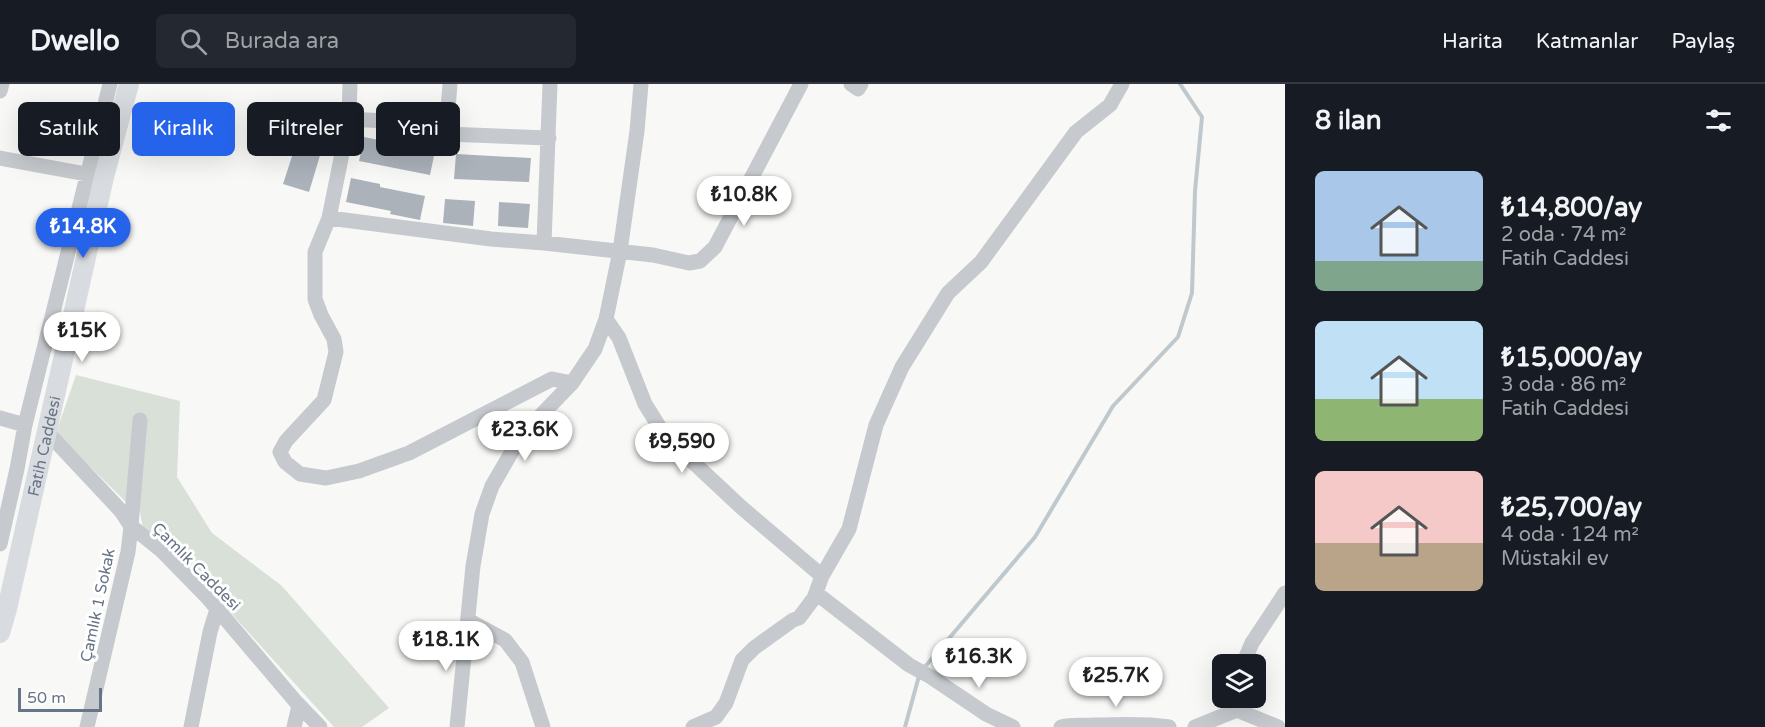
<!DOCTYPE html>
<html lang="tr">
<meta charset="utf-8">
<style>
body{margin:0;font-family:"Varela Round",sans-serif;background:#242831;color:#f1f3f6;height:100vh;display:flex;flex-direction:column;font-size:22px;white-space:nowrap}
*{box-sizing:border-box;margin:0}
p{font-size:20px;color:#9ea1a6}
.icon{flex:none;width:33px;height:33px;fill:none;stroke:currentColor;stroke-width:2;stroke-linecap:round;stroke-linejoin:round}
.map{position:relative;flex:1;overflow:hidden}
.sheet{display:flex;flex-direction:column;background:#171b24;width:480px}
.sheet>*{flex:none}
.hud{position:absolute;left:18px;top:18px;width:570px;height:54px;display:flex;gap:12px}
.fabs{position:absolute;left:1212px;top:570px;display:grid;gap:12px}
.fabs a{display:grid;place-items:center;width:54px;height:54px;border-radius:9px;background:#171b24;box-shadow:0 6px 24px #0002;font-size:30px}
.scale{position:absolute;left:18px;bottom:15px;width:84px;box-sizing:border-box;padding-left:6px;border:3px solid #687587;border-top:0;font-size:16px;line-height:21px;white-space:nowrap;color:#687587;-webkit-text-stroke:4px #fff;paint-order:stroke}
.price{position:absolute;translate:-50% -51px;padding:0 14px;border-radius:21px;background:#fff;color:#222;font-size:20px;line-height:39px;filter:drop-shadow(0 2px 3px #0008)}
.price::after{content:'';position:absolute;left:50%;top:36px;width:18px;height:14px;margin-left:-9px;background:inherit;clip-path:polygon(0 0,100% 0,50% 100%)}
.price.active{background:#2563eb;color:#fff}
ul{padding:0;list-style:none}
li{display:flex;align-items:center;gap:18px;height:150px;padding:0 30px}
li span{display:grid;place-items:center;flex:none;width:168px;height:120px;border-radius:9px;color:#555}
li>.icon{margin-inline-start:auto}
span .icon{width:72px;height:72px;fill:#fffc;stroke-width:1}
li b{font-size:26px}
h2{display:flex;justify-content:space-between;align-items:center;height:72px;padding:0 30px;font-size:26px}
.pill{padding:0 21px;border-radius:9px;background:#171b24;box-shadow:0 6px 24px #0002;font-size:21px;line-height:54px}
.pill.active{background:#2563eb;color:#fff}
header{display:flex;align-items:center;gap:36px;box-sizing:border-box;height:84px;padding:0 30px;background:#171b24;border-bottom:2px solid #363941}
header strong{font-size:28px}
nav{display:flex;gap:33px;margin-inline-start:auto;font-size:21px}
.search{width:420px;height:54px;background:#242831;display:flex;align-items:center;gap:15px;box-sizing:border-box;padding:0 21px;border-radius:9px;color:#9ea1a6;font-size:22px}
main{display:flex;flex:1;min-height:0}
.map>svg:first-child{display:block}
.green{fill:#d9e0d7}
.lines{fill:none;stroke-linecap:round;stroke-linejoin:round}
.stream{stroke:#bfc8cd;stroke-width:4}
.building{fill:#acb2ba}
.minor{stroke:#c6c9cd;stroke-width:15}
.major{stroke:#d8dbdf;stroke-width:20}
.labels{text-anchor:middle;stroke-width:6;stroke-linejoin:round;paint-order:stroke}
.street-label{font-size:16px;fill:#687587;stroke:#fff}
</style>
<header>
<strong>Dwello</strong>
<div class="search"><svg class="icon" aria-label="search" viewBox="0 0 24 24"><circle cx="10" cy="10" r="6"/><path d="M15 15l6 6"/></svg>Burada ara</div>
<nav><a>Harita</a><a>Katmanlar</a><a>Paylaş</a></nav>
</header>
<main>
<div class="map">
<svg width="1285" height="643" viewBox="0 0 1285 643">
<rect width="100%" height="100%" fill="#f8f9f6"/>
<path class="green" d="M76,291L180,317L177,393L212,449L282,502L389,624L362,643H334L172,464L143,444L140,428L127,419L56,349Z"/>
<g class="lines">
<path class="stream" d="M923,585L1035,453L1113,322L1178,253L1192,209L1195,107L1202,33L1180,0
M905,643L919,592"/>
</g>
<path class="building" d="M364,53L435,67L430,91L359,77Z
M296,60L321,68L309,108L283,100Z
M456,70L531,74L529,98L454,95Z
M351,94L380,100V103L425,112L420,136L390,130L391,127L346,118Z
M445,115L475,117L473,142L443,139Z
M499,118L530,120L528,144L498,142Z"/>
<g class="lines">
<path class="minor" d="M350,0L349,35L329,134L315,168V215L321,231L334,255L336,268L324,316L286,357L280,368L285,378L300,390L326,394L359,387L409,369L552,295L572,299
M851,0L858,5L861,0
M0,7L2,0
M349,35L386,37L446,50L549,54
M446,50L450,0
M0,74L97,92
M329,134L491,155L544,159L653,171L689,179L700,177L715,163L801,0
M544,159L550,0
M606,235L619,254L645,320L665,352L741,423L822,492
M0,334L25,341
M47,348L121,427L131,442L162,467L207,513L296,618L320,643
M0,460L17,385L25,341L110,0
M816,509L909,581L931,593L986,630L1013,643
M468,536L505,556L522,578L543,643
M1243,580L1252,559L1285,509
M1237,626L1278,643
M87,643L128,468L131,442L140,336
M191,643L210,548L217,525
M294,643L299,622
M457,643L473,482L482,430L492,402L521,352L572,299L595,265L606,235L620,167L637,47L641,0
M693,643L716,633L726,619L742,576L754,564L793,536L799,534L814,514L822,492L849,445L876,341L902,283L948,209L981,178L1076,48L1110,21L1122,0
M1061,643C1073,640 1082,642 1094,641C1119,641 1144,639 1169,643
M1195,643L1237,626L1238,614"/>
<path class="major" id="s1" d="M0,549L7,525L104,93L129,0"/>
</g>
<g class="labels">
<g class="street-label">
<text dy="6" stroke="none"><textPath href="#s1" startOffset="192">Fatih Caddesi</textPath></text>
<text transform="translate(197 482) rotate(45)" y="6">Çamlık Caddesi</text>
<text transform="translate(97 521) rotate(-78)" y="6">Çamlık 1 Sokak</text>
</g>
</g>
</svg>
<div class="fabs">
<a><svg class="icon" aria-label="layers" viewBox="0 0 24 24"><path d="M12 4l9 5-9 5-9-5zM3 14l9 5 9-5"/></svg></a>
</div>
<div class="scale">50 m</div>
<b class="price" style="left:744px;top:143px">₺10.8K</b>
<b class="price active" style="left:83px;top:175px">₺14.8K</b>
<b class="price" style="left:82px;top:279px">₺15K</b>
<b class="price" style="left:525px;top:378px">₺23.6K</b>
<b class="price" style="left:682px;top:390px">₺9,590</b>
<b class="price" style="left:446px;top:588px">₺18.1K</b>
<b class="price" style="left:979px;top:605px">₺16.3K</b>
<b class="price" style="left:1116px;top:624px">₺25.7K</b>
<div class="hud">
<a class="pill">Satılık</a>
<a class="pill active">Kiralık</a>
<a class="pill">Filtreler</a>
<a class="pill">Yeni</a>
</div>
</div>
<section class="sheet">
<h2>8 ilan<svg class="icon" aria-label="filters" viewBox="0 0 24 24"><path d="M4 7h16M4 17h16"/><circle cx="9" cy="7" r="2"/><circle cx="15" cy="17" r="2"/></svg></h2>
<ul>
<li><span style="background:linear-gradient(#a9c7e8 75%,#7fa58c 0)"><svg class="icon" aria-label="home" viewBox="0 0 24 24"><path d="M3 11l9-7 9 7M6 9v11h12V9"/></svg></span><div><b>₺14,800/ay</b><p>2 oda · 74 m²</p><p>Fatih Caddesi</p></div></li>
<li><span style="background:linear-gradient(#bfe0f5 65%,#8fb573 0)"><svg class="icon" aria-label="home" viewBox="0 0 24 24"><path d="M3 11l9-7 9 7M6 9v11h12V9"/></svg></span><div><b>₺15,000/ay</b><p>3 oda · 86 m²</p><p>Fatih Caddesi</p></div></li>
<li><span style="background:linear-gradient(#f6c9c9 60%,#b9a48a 0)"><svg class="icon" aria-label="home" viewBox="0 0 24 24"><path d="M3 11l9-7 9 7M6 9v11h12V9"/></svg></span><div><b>₺25,700/ay</b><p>4 oda · 124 m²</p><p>Müstakil ev</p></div></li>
</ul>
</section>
</main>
